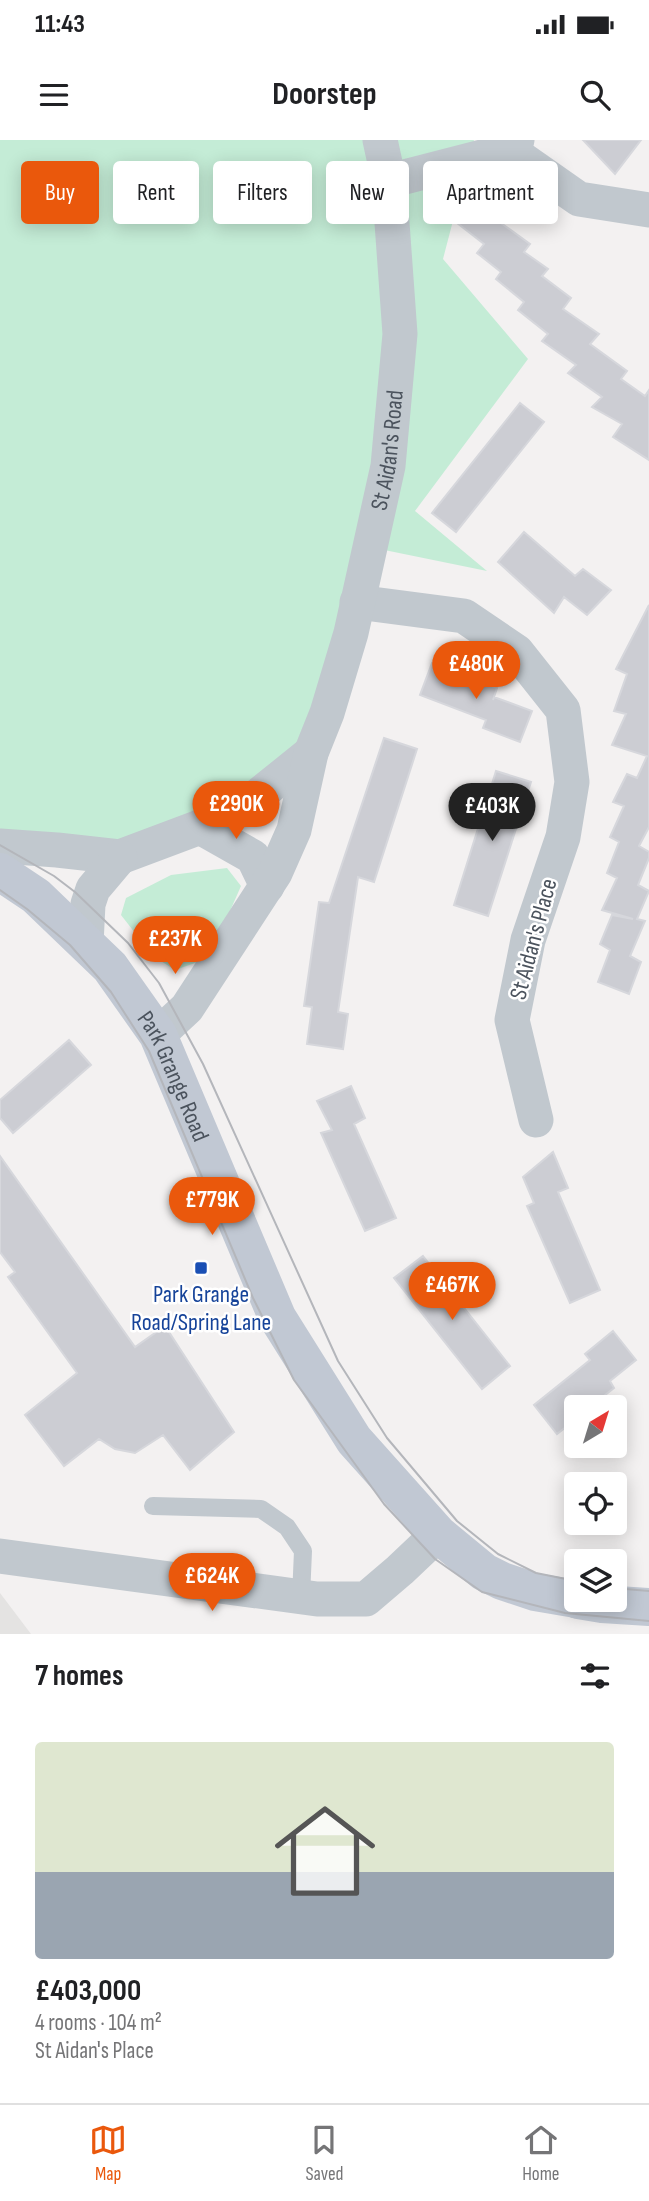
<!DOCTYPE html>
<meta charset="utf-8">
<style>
body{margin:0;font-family:"Sofia Sans Condensed",sans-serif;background:#f6f6f6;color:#202124;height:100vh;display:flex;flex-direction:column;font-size:26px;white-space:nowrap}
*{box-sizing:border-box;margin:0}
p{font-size:23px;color:#757577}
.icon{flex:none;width:38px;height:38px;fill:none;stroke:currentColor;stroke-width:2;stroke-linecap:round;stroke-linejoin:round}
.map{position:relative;height:1494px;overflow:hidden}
.drawer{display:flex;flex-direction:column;background:#fff;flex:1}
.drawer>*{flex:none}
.banner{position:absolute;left:21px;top:21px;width:607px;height:63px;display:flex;gap:14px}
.needle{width:46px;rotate:38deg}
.controls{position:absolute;left:564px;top:1255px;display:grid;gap:14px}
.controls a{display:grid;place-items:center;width:63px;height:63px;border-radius:7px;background:#fff;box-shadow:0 4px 18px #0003;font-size:35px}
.price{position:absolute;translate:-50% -60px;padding:0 16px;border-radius:24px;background:#ea580c;color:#fff;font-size:23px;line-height:46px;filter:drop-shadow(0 2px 4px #0008)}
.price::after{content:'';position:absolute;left:50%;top:42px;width:21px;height:16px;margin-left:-10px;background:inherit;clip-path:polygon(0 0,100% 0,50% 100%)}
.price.selected{background:#222;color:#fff}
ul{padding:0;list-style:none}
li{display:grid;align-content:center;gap:14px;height:371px;padding:0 35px}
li+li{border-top:2px solid #e0e0e0}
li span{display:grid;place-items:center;height:217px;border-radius:7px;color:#555}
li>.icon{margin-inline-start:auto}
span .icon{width:126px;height:126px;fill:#fffc;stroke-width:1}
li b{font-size:30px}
h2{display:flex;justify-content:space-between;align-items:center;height:84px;padding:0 35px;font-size:30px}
.pill{padding:0 24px;border-radius:7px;background:#fff;box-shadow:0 4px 18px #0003;font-size:24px;line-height:63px}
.pill.selected{background:#ea580c;color:#fff}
.status{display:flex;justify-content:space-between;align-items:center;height:49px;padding:0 35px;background:#fff;direction:ltr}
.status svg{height:19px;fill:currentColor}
header{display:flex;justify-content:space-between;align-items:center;height:91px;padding:0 35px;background:#fff;font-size:32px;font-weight:700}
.tabs{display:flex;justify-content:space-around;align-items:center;height:98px;border-top:2px solid #e0e0e0;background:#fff;font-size:19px;color:#757577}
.tabs a{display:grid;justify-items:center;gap:4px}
.tabs .selected{color:#ea580c}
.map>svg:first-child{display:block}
.education{fill:#e4e3e2}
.green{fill:#c4ecd6}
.building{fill:#cccdd3;stroke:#d6d7dc;stroke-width:2}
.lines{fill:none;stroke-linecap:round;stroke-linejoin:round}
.lane{stroke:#c1c8ce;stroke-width:18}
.street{stroke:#c1c8ce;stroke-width:35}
.secondary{stroke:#c1c8d3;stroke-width:38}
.tram{stroke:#b4b6bb;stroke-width:2}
.transit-dot{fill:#1a4fb4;stroke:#fff;stroke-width:2.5}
.labels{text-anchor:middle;stroke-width:5;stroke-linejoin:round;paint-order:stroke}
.street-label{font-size:24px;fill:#4b535d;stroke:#fff}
.transit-label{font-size:24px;fill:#164399;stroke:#fff}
</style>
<div class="status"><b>11:43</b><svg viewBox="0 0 49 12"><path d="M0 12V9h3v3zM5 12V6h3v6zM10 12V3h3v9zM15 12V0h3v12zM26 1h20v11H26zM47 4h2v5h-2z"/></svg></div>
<header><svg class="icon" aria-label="menu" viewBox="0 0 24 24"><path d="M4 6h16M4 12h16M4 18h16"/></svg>Doorstep<svg class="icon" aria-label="search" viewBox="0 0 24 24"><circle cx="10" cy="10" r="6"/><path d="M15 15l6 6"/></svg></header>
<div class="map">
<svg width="649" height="1494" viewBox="0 0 649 1494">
<rect width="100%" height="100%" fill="#f3f1f1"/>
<path class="education" d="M0,1453L31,1494H0Z"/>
<path class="green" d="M0,0H474L443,119L528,219L415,371L487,431L355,404L307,608L175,683L95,717L0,694Z
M227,728L241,746L230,771L198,822L175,830L153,816L121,775L126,758L171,735Z"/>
<path class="building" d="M583,0H641L615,34Z
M476,46L507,74L501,83L530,104L524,112L548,129L542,136L571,158L563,169L599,194L590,204L627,231L621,239L645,256L649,250V320L613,297L622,284L592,267L602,257L568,233L576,225L542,201L548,194L518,170L524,162L496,139L501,132L477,113L484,104L457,83Z
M520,263L544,282L456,392L432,373Z
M524,392L575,436L583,429L611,450L587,475L564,457L554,473L498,422Z
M649,465V687L639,706L649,712V718L638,745L649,751L637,779L645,781L630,816L641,822L629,854L598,842L610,810L600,804L612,775L633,779L602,770L617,738L607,733L619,702L610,697L624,666L613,662L627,634L637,638L647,616L612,605L626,574L614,571L627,534L616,529Z
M432,523L497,548L493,560L494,557L532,571L520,602L483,588L486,580L420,555Z
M384,598L417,609L374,742L358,737L338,872L348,874L343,909L307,904L312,867L304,866L319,762L329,763Z
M496,631L531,642L488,776L454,765Z
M69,900L91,925L13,993L0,978V960Z
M351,946L365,978L354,984L396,1078L365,1091L321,993L332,990L317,961Z
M553,1012L568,1048L558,1052L600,1150L570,1163L527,1066L534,1063L523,1037Z
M0,1016L135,1207L165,1186L234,1292L190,1330L163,1295L135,1313L115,1309L99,1299L64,1326L25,1275L77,1233L8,1137L15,1132L0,1112Z
M423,1116L510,1226L482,1249L394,1138Z
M613,1191L636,1220L610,1241L614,1248L590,1267H576V1279L557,1294L534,1265L590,1220L585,1214Z"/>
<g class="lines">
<path class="lane" d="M153,1366L261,1369L287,1387L303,1411L301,1457"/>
<g class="street">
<path d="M509,10L579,59L649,70"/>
<path d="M389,41L509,10L517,0"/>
<path d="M357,462L464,476L517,512L563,570L572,642L563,697L528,800L512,880L536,980"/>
<path d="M200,687L253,717L267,746"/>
<path d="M0,706L57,710L120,717L200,687L245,666L311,613"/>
<path d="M86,804L88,764L93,749L120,717"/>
<path id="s1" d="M158,895L187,868L275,733L294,690L311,613L327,573L351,493L388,326L400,194L389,41L380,0"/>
<path d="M0,1416L317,1459H366L400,1430L438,1394"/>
</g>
<g class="secondary">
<path id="s2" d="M0,732L36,756L110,827L158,895L277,1177L354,1300L438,1394L484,1432L502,1441L535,1452L576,1459"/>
<path d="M578,1460L602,1464L649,1467"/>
</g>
<path class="tram" d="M0,705L54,736L75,752L128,803L159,843L203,924L338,1221L387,1298L457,1381L498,1414L536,1433L576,1441
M0,750L27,769L70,805L111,852L149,911L253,1158L294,1240L384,1364L435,1419L482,1452L565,1473L649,1481
M614,1448L649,1451"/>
</g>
<rect class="transit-dot" x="194" y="1121" width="14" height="14" rx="3.5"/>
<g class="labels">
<g class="street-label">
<text dy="8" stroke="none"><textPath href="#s1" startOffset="640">St Aidan's Road</textPath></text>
<text transform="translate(533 799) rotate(-75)" y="8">St Aidan's Place</text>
<text dy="8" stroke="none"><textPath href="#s2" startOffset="273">Park Grange Road</textPath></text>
</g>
<g class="transit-label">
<text x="201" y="1162">Park Grange<tspan x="201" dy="28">Road/Spring Lane</tspan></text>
</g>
</g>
</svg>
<div class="controls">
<a><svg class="needle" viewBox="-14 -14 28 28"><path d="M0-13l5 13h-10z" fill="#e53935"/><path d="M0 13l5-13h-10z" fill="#757577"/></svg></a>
<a><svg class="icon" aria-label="locate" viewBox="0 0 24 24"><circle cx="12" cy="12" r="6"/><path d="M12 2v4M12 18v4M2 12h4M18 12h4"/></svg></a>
<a><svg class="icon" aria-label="layers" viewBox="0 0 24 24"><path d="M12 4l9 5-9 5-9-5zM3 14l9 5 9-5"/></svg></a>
</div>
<b class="price" style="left:476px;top:561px">£480K</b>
<b class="price" style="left:236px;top:701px">£290K</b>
<b class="price selected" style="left:492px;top:703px">£403K</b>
<b class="price" style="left:175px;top:836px">£237K</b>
<b class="price" style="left:212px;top:1097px">£779K</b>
<b class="price" style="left:452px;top:1182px">£467K</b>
<b class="price" style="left:212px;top:1473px">£624K</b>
<div class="banner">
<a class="pill selected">Buy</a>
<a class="pill">Rent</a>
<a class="pill">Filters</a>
<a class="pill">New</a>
<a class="pill">Apartment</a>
</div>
</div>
<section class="drawer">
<h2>7 homes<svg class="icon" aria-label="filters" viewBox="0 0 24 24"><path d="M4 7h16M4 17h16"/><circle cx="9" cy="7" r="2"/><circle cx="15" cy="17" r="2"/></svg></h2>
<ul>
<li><span style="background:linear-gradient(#dfe7d0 60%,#9aa5b1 0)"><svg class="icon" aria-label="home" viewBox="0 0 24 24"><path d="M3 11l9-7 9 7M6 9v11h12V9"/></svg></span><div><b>£403,000</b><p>4 rooms · 104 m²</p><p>St Aidan's Place</p></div></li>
</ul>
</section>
<nav class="tabs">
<a class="selected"><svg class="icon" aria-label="map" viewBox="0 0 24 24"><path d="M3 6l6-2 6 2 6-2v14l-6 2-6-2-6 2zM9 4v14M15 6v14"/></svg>Map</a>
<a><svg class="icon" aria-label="saved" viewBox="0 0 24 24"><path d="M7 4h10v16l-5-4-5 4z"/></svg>Saved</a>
<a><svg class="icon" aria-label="home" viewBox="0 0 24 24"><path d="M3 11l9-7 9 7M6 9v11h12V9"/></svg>Home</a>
</nav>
